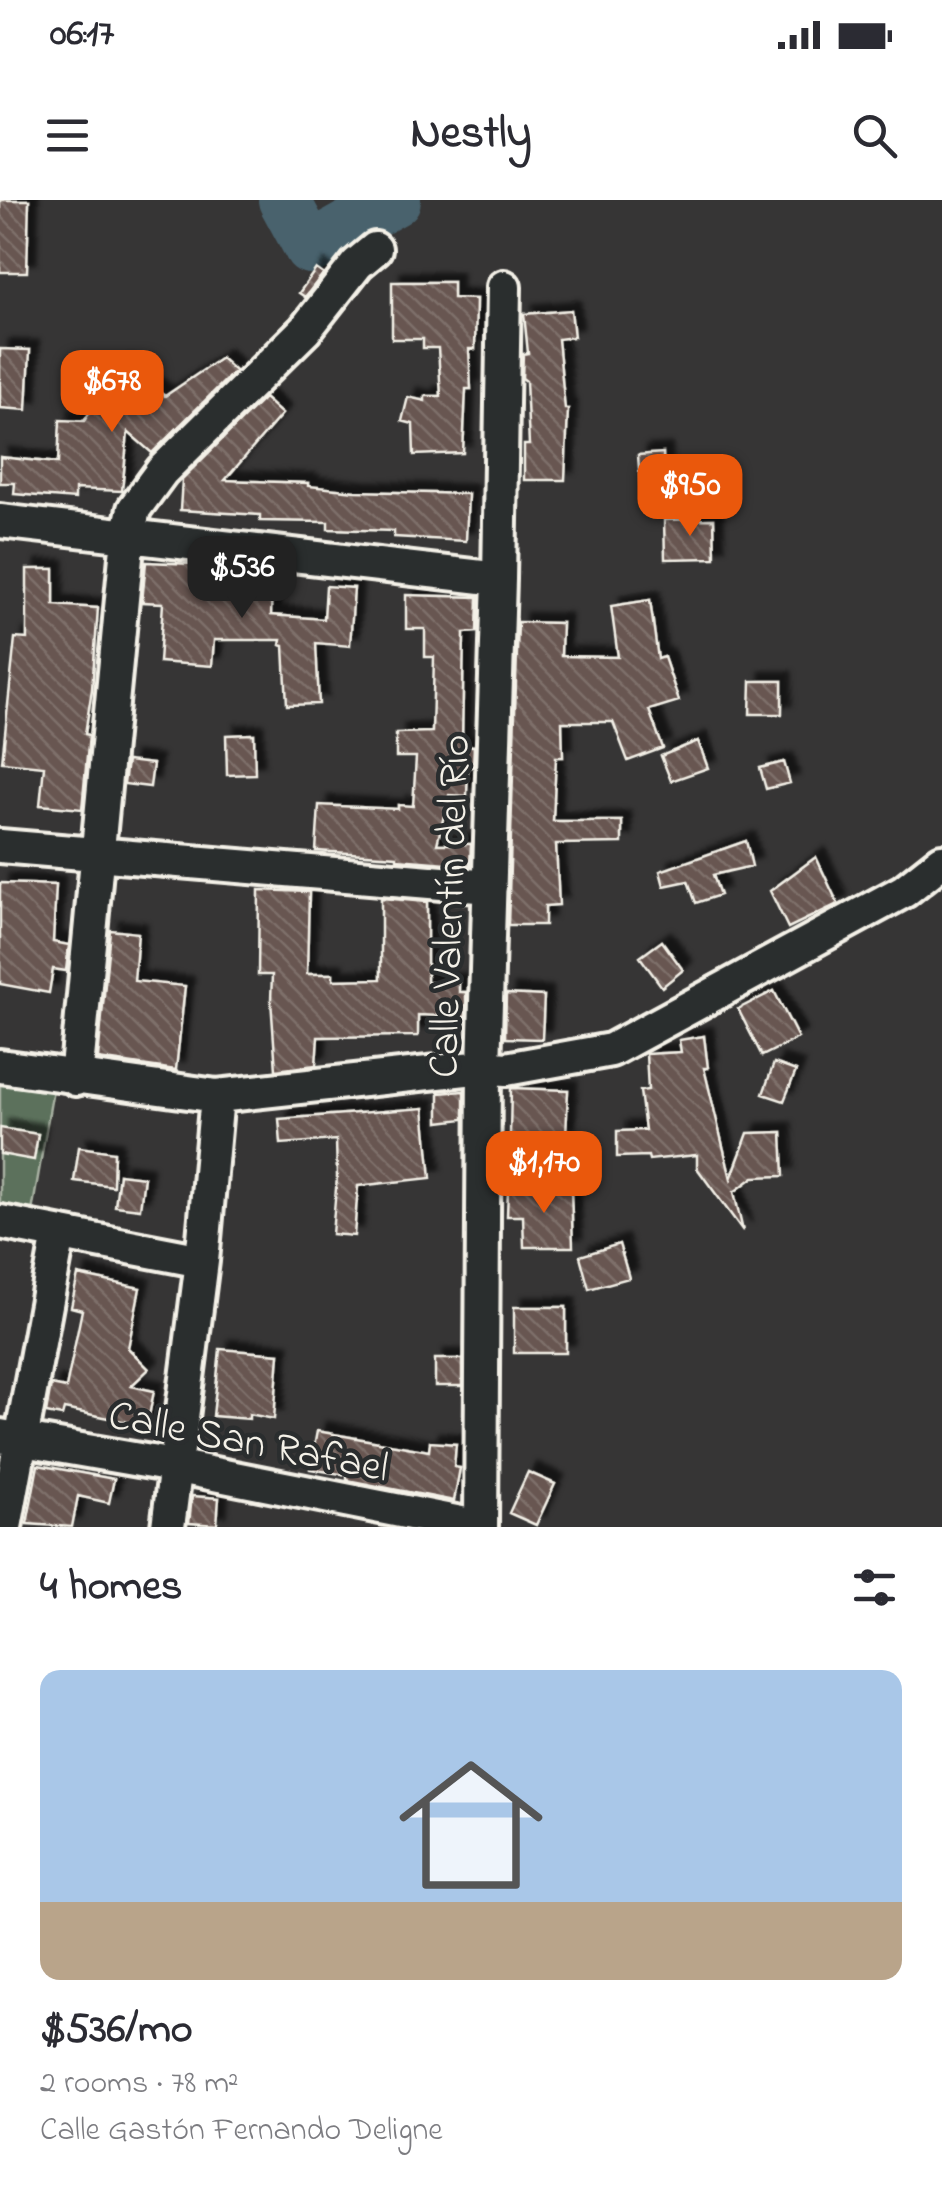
<!DOCTYPE html>
<meta charset="utf-8">
<style>
body{margin:0;font-family:"Indie Flower",sans-serif;background:#f7f7f7;color:#2b2b33;height:100vh;display:flex;flex-direction:column;font-size:38px;white-space:nowrap}
*{box-sizing:border-box;margin:0}
p{font-size:32px;color:#7c7c81}
.icon{flex:none;width:55px;height:55px;fill:none;stroke:currentColor;stroke-width:2;stroke-linecap:round;stroke-linejoin:round}
.map{position:relative;height:1327px;overflow:hidden}
.sheet{display:flex;flex-direction:column;background:#fff;flex:1}
.sheet>*{flex:none}
.price{position:absolute;translate:-50% -85px;padding:0 22px;border-radius:20px;background:#ea580c;color:#fff;font-size:32px;line-height:65px;filter:drop-shadow(0 2px 5px #0008)}
.price::after{content:'';position:absolute;left:50%;top:60px;width:30px;height:22px;margin-left:-15px;background:inherit;clip-path:polygon(0 0,100% 0,50% 100%)}
.price.current{background:#222;color:#fff}
ul{padding:0;list-style:none}
li{display:grid;align-content:center;gap:20px;height:530px;padding:0 40px}
li span{display:grid;place-items:center;height:310px;border-radius:20px;color:#555}
li>.icon{margin-inline-start:auto}
span .icon{width:180px;height:180px;fill:#fffc;stroke-width:1}
li b{font-size:42px}
h2{display:flex;justify-content:space-between;align-items:center;height:120px;padding:0 40px;font-size:42px}
.status{display:flex;justify-content:space-between;align-items:center;height:70px;padding:0 50px;background:#fff;direction:ltr}
.status svg{height:28px;fill:currentColor}
header{display:flex;justify-content:space-between;align-items:center;height:130px;padding:0 40px;background:#fff;font-size:45px;font-weight:700}
.map>svg:first-child{display:block}
.green{fill:#5c715c;stroke:#a8b1a2;stroke-width:2.5}
.lines{fill:none;stroke-linecap:round;stroke-linejoin:round}
.river{stroke:#48626d;stroke-width:52}
.building{fill:url(#building-back-hatch);stroke:#f4f1e8;stroke-width:2.5;filter:url(#shadow)}
.minor-casing{stroke:#f4f1e8;stroke-width:40}
.minor{stroke:#2a2d2e;stroke-width:32}
.labels{text-anchor:middle;stroke-width:9;stroke-linejoin:round;paint-order:stroke}
.street-label{font-size:42px;fill:#f4f1e8;stroke:#2a2d2e}
</style>
<div class="status"><b>06:17</b><svg viewBox="0 0 49 12"><path d="M0 12V9h3v3zM5 12V6h3v6zM10 12V3h3v9zM15 12V0h3v12zM26 1h20v11H26zM47 4h2v5h-2z"/></svg></div>
<header><svg class="icon" aria-label="menu" viewBox="0 0 24 24"><path d="M4 6h16M4 12h16M4 18h16"/></svg>Nestly<svg class="icon" aria-label="search" viewBox="0 0 24 24"><circle cx="10" cy="10" r="6"/><path d="M15 15l6 6"/></svg></header>
<div class="map">
<svg width="942" height="1327" viewBox="0 0 942 1327">
<defs>
<pattern id="building-back-hatch" width="6" height="6" patternUnits="userSpaceOnUse" patternTransform="scale(2.5)"><rect width="6" height="6" fill="#685651"/><path d="M-1 5l2 2M0 0l6 6M5-1l2 2" fill="none" stroke="#7e6f6a"/></pattern>
<filter id="shadow"><feDropShadow dx="9" dy="-9" stdDeviation="2.5" flood-color="#0009"/></filter>
</defs>
<rect width="100%" height="100%" fill="#363535"/>
<filter id="ink" filterUnits="userSpaceOnUse"><feTurbulence type="fractalNoise" baseFrequency=".01" numOctaves="2"/><feDisplacementMap in="SourceGraphic" scale="20" xChannelSelector="R" yChannelSelector="G"/><feConvolveMatrix kernelMatrix="1 2 1 2 8 2 1 2 1" color-interpolation-filters="sRGB"/></filter>
<g filter="url(#ink)">
<path class="green" d="M0,880L53,889L32,1012L0,1007Z"/>
<g class="lines">
<path class="river" d="M284,0L310,48L395,0"/>
</g>
<path class="building" d="M0,0H29L27,72H0Z
M316,69L323,74L305,97L299,93Z
M392,82H453V98L476,99L475,149H469L471,189H466L463,253L414,255L413,224L402,221L408,197L425,201V196H441L438,148H423V139H392Z
M571,110L574,137L558,139L565,209H568L565,280H524V245H529L526,181L522,178L523,154L528,153L524,114Z
M0,149L30,150L27,210L0,208Z
M221,158L235,171L152,253L128,232L122,291L75,289V299L14,294L15,283H0V257L58,263L60,220L84,221L122,166L165,196Z
M264,198L282,214L225,280L308,283V286L355,291L468,294L466,341L394,337V331L328,329V322L260,321V315L180,310L182,279Z
M663,253L665,298L641,299L638,255Z
M714,319L715,358L665,359L664,320Z
M146,362L194,364L193,375L272,376L271,415L324,419L326,386L354,388L350,446L316,443L319,504L287,505L284,446L280,445L281,440H214L212,466L159,462L163,403L142,402Z
M27,369H54V405L98,408L92,489L85,534L89,535L82,609L40,605L44,566L2,562L15,438L27,439Z
M406,395L478,397L477,432L464,433L462,545L474,546L473,567H468L467,596L449,595L437,644H471L470,665L397,659V656L316,651L319,605L398,609V605L413,606L416,557H396V533L432,532L434,457H425V429H406Z
M650,400L658,459L664,457L679,501L649,510L663,548L628,561L613,522H562L563,557H556L553,621H622V643L556,644L559,705L545,706V725H508L518,422L562,423L561,456L618,457L611,406Z
M751,481H782V514H750Z
M254,534L255,574L227,575L226,535Z
M698,541L708,568L671,581L661,556Z
M127,561L153,564L150,587L124,584Z
M784,562L790,583L766,589L760,568Z
M746,641L752,666L713,675L720,695L696,703L688,681L664,686L660,671Z
M816,657L838,704L788,728L770,691Z
M0,683L56,685L53,742L69,745L66,771L53,769L49,793L0,784Z
M259,690L309,692L307,774H333V780L381,779V698L427,702V782L459,783V792H466V817L418,815V836L318,837L316,865L276,870L271,800L272,775H258Z
M110,730L138,733L134,781L185,786L176,870L98,859Z
M662,741L683,770L662,787L640,757Z
M774,791L798,838L762,856L738,809Z
M506,794L544,796L542,839L505,838Z
M704,836L708,868H704L731,979L748,933L782,932L784,976L754,977L734,992L743,1031L697,968V955L649,960L648,956L617,957V931L645,930L640,891L648,890L646,854L681,852L679,840Z
M774,863L796,871L784,901L763,894Z
M511,888L568,890L566,937L510,935Z
M464,891V919L439,922V893Z
M424,908L431,978L358,986L354,1036L332,1034L337,977L336,940L281,944L279,919Z
M0,928L38,934L34,960L0,954Z
M79,947L114,952L113,986L74,981Z
M119,974L144,977L140,1009L115,1006Z
M571,988L573,1047H524L523,1016H507L508,989Z
M619,1044L629,1078L589,1089L580,1056Z
M78,1075L140,1088L128,1148L149,1169L131,1186L154,1191L147,1226L64,1209L62,1216L46,1213L51,1185L66,1188L82,1110L71,1107Z
M514,1107H566V1153H514Z
M220,1149L279,1154L274,1219L249,1214V1219L213,1216Z
M435,1159H462V1186H435Z
M317,1231L429,1251L430,1242L456,1244L454,1267L460,1268L454,1301L347,1280V1275L310,1269Z
M38,1265L114,1279L109,1303L78,1296L72,1327L27,1324Z
M528,1272L555,1284L536,1325L509,1313Z
M192,1296L219,1298L217,1325L189,1323Z"/>
<g class="lines">
<g class="minor-casing">
<path id="minor" d="M0,321L499,379
M0,646L490,687
M0,866L217,896L484,867L506,869L611,850L904,691L942,661
M76,879L128,336L134,309L162,271L305,130L357,64L375,49
M0,1022L202,1061
M0,1236L174,1266L481,1327
M5,1327L59,1034
M168,1327L202,1061L217,896
M481,1327L484,867L499,379L504,87"/>
</g>
<use href="#minor" class="minor"/>
</g>
</g>
<g class="labels">
<g class="street-label">
<text transform="translate(447 706) rotate(-88)" y="15">Calle Valentín del Río</text>
<text transform="translate(249 1239) rotate(11)" y="15">Calle San Rafael</text>
</g>
</g>
</svg>
<b class="price" style="left:112px;top:235px">$678</b>
<b class="price" style="left:690px;top:339px">$950</b>
<b class="price current" style="left:242px;top:421px">$536</b>
<b class="price" style="left:544px;top:1016px">$1,170</b>
</div>
<section class="sheet">
<h2>4 homes<svg class="icon" aria-label="filters" viewBox="0 0 24 24"><path d="M4 7h16M4 17h16"/><circle cx="9" cy="7" r="2"/><circle cx="15" cy="17" r="2"/></svg></h2>
<ul>
<li><span style="background:linear-gradient(#a9c7e8 75%,#b9a48a 0)"><svg class="icon" aria-label="home" viewBox="0 0 24 24"><path d="M3 11l9-7 9 7M6 9v11h12V9"/></svg></span><div><b>$536/mo</b><p>2 rooms · 78 m²</p><p>Calle Gastón Fernando Deligne</p></div></li>
</ul>
</section>
